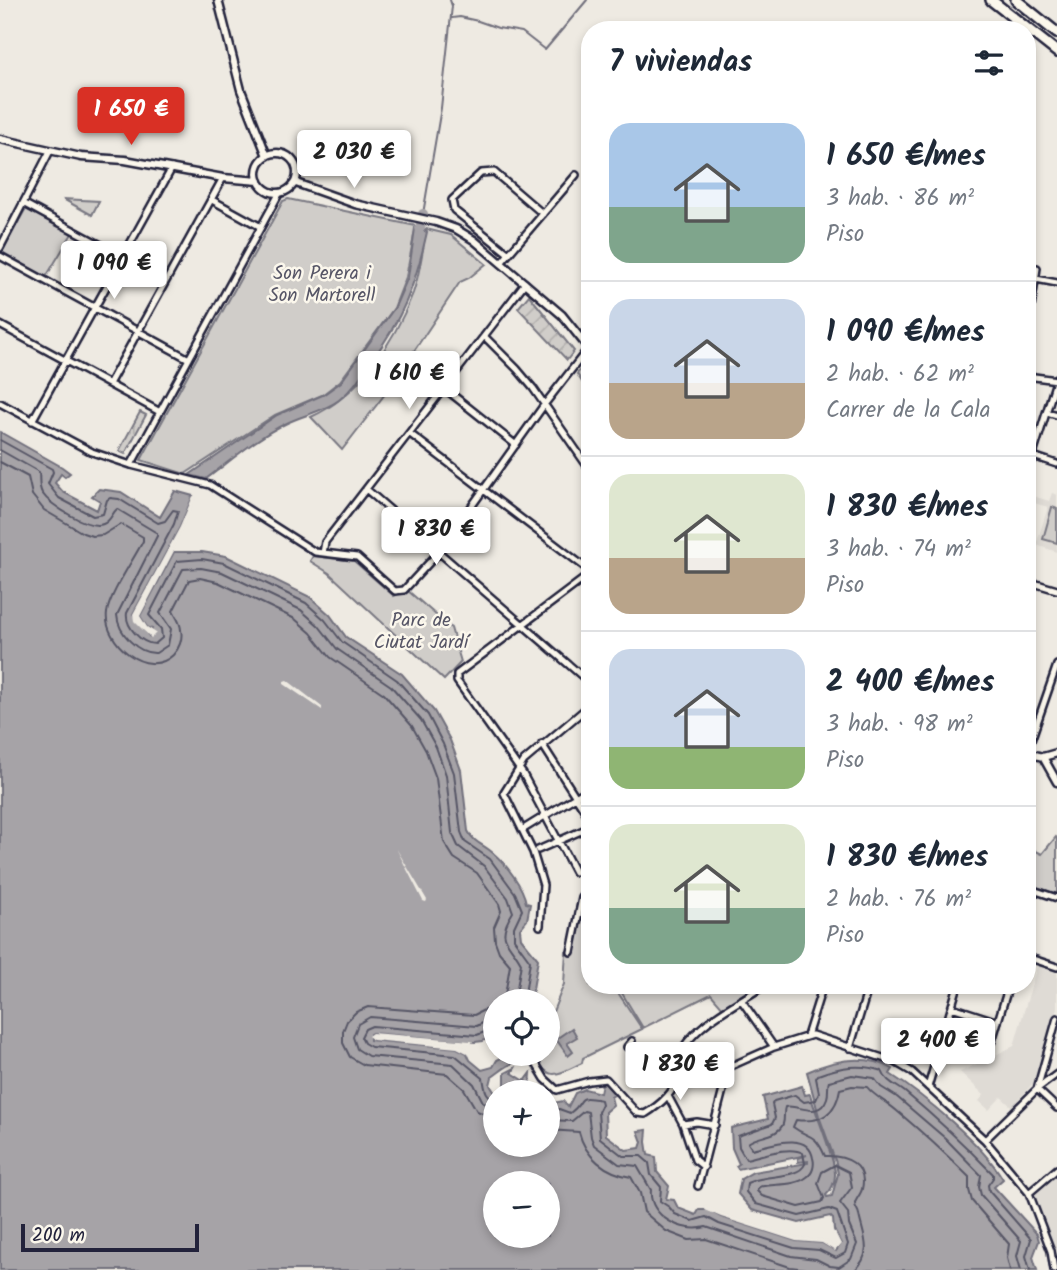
<!DOCTYPE html>
<html lang="es">
<meta charset="utf-8">
<style>
body{margin:0;font-family:Kalam,sans-serif;background:#f2f2f3;color:#1f2937;height:100vh;display:flex;flex-direction:column;font-size:26px;white-space:nowrap}
*{box-sizing:border-box;margin:0}
p{font-size:23px;color:#747a83}
.icon{flex:none;width:38px;height:38px;fill:none;stroke:currentColor;stroke-width:2;stroke-linecap:round;stroke-linejoin:round}
.map{position:relative;flex:1;overflow:hidden}
.panel{position:absolute;left:581px;top:21px;width:455px;height:973px;display:flex;flex-direction:column;background:#fff;border-radius:28px;box-shadow:0 4px 10px #0003}
.panel>*{flex:none}
.buttons{position:absolute;left:483px;top:989px;display:grid;gap:14px}
.buttons a{display:grid;place-items:center;width:77px;height:77px;border-radius:50%;background:#fff;box-shadow:0 4px 10px #0003;font-size:35px}
.scale{position:absolute;left:21px;bottom:18px;width:178px;box-sizing:border-box;padding-left:7px;border:4px solid #22223b;border-top:0;font-size:19px;line-height:24px;white-space:nowrap;color:#22223b;-webkit-text-stroke:5px #fbf7ec;paint-order:stroke}
.price{position:absolute;translate:-50% -60px;padding:0 16px;border-radius:7px;background:#fff;color:#222;font-size:23px;line-height:46px;filter:drop-shadow(0 2px 4px #0008)}
.price::after{content:'';position:absolute;left:50%;top:42px;width:21px;height:16px;margin-left:-10px;background:inherit;clip-path:polygon(0 0,100% 0,50% 100%)}
.price.on{background:#d93025;color:#fff}
ul{padding:0;list-style:none}
li{display:flex;align-items:center;gap:21px;height:175px;padding:0 28px}
li+li{border-top:2px solid #e0e1e3}
li span{display:grid;place-items:center;flex:none;width:196px;height:140px;border-radius:21px;color:#555}
li>.icon{margin-inline-start:auto}
span .icon{width:84px;height:84px;fill:#fffc;stroke-width:1}
li b{font-size:30px}
h2{display:flex;justify-content:space-between;align-items:center;height:84px;padding:0 28px;font-size:30px}
.map>svg:first-child{display:block}
.built{fill:#dfdbd5}
.grass{fill:url(#grass-tufts);stroke:#797882;stroke-width:2}
.park{fill:#d0cdc9;stroke:#797882;stroke-width:2}
.garden{fill:url(#garden-furrows);stroke:#797882;stroke-width:2}
.water{fill:#a6a3a7;stroke:#716f7c;stroke-width:2;fill-rule:evenodd}
.pier{fill:#eeeae2}
.lines{fill:none;stroke-linecap:round;stroke-linejoin:round}
.shore{stroke:#575666;stroke-width:2}
.stream{stroke:#716f7c;stroke-width:2}
.river{stroke:#a6a3a7;stroke-width:10}
.minor-casing{stroke:#22223b;stroke-width:10}
.tertiary-casing{stroke:#22223b;stroke-width:11}
.motorway-casing{stroke:#22223b;stroke-width:14}
.minor{stroke:#fbf7ec;stroke-width:5}
.tertiary{stroke:#fbf7ec;stroke-width:6}
.motorway{stroke:#fbf7ec;stroke-width:9}
.labels{text-anchor:middle;stroke-width:5;stroke-linejoin:round;paint-order:stroke}
.park-label{font-size:19px;fill:#565566;stroke:#fbf7ec}
</style>
<div class="map">
<svg width="1057" height="1270" viewBox="0 0 1057 1270">
<defs>
<pattern id="grass-tufts" width="24" height="20" patternUnits="userSpaceOnUse" patternTransform="scale(1.75)"><rect width="24" height="20" fill="#d0cdc9"/><path d="M3 7l-1-3M5 7V3M7 7l1-3M15 17l-1-3M17 17v-4M19 17l1-3" fill="none" stroke="#b2b0ae"/></pattern>
<pattern id="garden-furrows" width="10" height="10" patternUnits="userSpaceOnUse" patternTransform="scale(1.75)"><rect width="10" height="10" fill="#d0cdc9"/><path d="M-1 1l2-2M0 10L10 0M9 11l2-2" fill="none" stroke="#b2b0ae"/></pattern>
</defs>
<rect width="100%" height="100%" fill="#eeeae2"/>
<filter id="ink" filterUnits="userSpaceOnUse"><feTurbulence type="fractalNoise" baseFrequency=".0143" numOctaves="2"/><feDisplacementMap in="SourceGraphic" scale="14" xChannelSelector="R" yChannelSelector="G"/><feConvolveMatrix kernelMatrix="1 2 1 2 8 2 1 2 1" color-interpolation-filters="sRGB"/></filter>
<g filter="url(#ink)">
<path class="built" d="M1052,493L1057,495V552L1036,545L1048,507L1027,501V494L1049,501Z
M1037,966L1057,973V1008L1036,1080L1012,1107L1001,1097L989,1110L979,1101L984,1095L960,1072L1014,1046Z
M1057,1174V1262L1033,1194Z"/>
<path class="grass" d="M140,412L146,415L125,454L119,451Z"/>
<path class="park" d="M63,199L99,201L92,215Z
M288,199L416,226L406,277L394,308L340,381L322,395L275,415L185,474L141,460L283,201Z
M26,208L73,232L46,277L2,252Z
M426,229L451,235L486,264L469,278L460,282L414,351L429,363L416,380L402,372L342,450L311,417C359,396 394,342 413,293C420,273 423,250 426,229Z
M1052,507L1057,509V543L1043,539Z
M313,556L354,561L394,596L407,590L451,628L461,662L444,680L329,573L310,561Z
M1056,837L1057,838V894L1027,884V857L1030,848L1042,854Z
M590,891V985H613L642,1029L583,1058L582,1063C554,1076 550,1082 532,1054H548V1024L564,984L566,951L574,952L583,899Z
M617,985H757L723,1008L711,994L643,1028Z"/>
<path class="garden" d="M529,295L574,351L567,360L518,308Z
M585,363L590,371L589,393L577,374Z"/>
<path class="water" d="M415,228L427,232C415,286 403,318 370,363C361,376 352,390 339,400C323,412 302,415 285,424C259,436 229,462 206,479L189,475L277,415L323,395L341,382L395,307L408,277Z
M0,432L62,467L70,473L65,477L61,474L55,483L63,492L97,510L100,501L92,496L99,489L121,492L160,517L175,491L193,496L180,527L133,614L149,636L152,629L147,627L140,616L174,552H202L226,556L310,597L330,615L346,637L402,674L434,711L450,740L461,770L468,831C473,842 484,845 493,853C506,864 523,886 526,903L530,904L527,920L520,929L521,938L538,959L532,995L530,1001H495V1033L483,1041L475,1042L372,1033L370,1034V1040L457,1048L467,1053L470,1060L482,1070L493,1067L497,1060L503,1057L514,1063C505,1066 500,1072 492,1077L490,1085L495,1093V1144H548V1104L563,1101L568,1107L575,1093L585,1089L600,1093L602,1083H609L617,1093L611,1097L613,1105L605,1112L606,1135L626,1150L640,1148L642,1142L638,1131L647,1130L646,1142L648,1155L656,1157L657,1172L669,1186L666,1199L674,1200L678,1208L696,1215L699,1210H708L721,1217L796,1241L822,1243L836,1251L841,1244L834,1230L833,1219L830,1216L799,1223L752,1210L738,1194L741,1179L753,1172L808,1163V1161L798,1162V1158L807,1155L738,1169L736,1166L739,1164L732,1148L731,1128L768,1119L763,1097L802,1086L805,1095L810,1094C815,1113 836,1160 835,1175C835,1182 831,1191 826,1195L827,1197L832,1196L838,1174L836,1163L819,1116L807,1072C834,1060 865,1053 893,1069L890,1074C925,1096 983,1145 1003,1179L994,1187L1037,1234L1039,1241L1033,1257L1037,1270H0ZM495,1183H548V1236H495Z
M572,1028L577,1037L567,1043L573,1052L568,1056L556,1039Z
M515,1068L512,1073L525,1081L531,1073L530,1087H525L524,1089L511,1088L502,1092L505,1089V1073Z"/>
<path class="pier" d="M193,496L196,497L172,549H175L140,616L147,627L156,633L151,638L134,621L133,614L180,527Z
M287,680L322,707V710L284,684V681Z
M396,848L427,900L426,902L423,901Z
M372,1033L473,1041L471,1044L372,1037L458,1045L470,1050L467,1053L457,1048L373,1040L368,1036Z
M706,1206L722,1214L797,1238L823,1240L835,1247L837,1244L832,1234L835,1232L841,1244L835,1251L822,1243L796,1241L721,1217L705,1210Z"/>
<g class="lines">
<path class="shore" d="M0,440L52,469L53,472L48,484L59,498L93,516L103,514L107,500L110,498L119,499L158,523L165,521L173,510L178,511L174,524L127,613C125,626 141,644 155,644L162,638L161,629L149,615L177,561L202,559L224,563L306,603L325,620L342,642L397,680L428,715L443,744L454,773L461,832L465,842L490,859L515,893L522,910L514,927V939L530,961L524,1001
M0,450L39,472C40,479 38,486 42,493C50,505 89,530 103,524C111,521 112,513 117,509L157,533V536L117,615C118,633 138,654 156,653L168,645L171,629L160,613L183,569L201,568L222,572L301,610L319,626L337,649L391,686L421,720L436,747L446,775L452,833L458,846L484,866L508,898L513,912C495,940 509,940 521,963L515,1001
M0,462L28,477L32,495L44,510L83,533L92,536L103,535L121,524L143,537V541C134,559 109,595 107,613C103,642 147,680 173,655C179,649 183,639 181,630C181,623 176,617 173,611L189,580L200,578L218,582L295,619L311,633L330,657L384,694L412,726L426,751L436,778L444,842L454,858L477,873L499,904L501,911L494,927L495,941L499,952L510,965L504,1001
M495,1008L484,1010L474,1015L368,1007L356,1012L347,1021L343,1031V1043L350,1057L364,1065L447,1074L464,1089L477,1111L495,1118
M495,1019L488,1020L477,1026L370,1017L358,1024L353,1037L357,1049L368,1056L453,1064L474,1084L483,1102L495,1108
M495,1028L477,1035L372,1026L365,1029L361,1037L364,1043L371,1047L455,1055L483,1078C485,1086 484,1096 495,1099
M548,1111L559,1109L570,1113C588,1100 573,1095 601,1100L602,1104L598,1112L600,1138L623,1156H641L649,1163L651,1175L661,1187L660,1201L669,1207L675,1214L692,1221L706,1217L719,1224L794,1248L819,1250L836,1258L845,1253L848,1244L837,1212L829,1209L799,1216L756,1204L746,1192L747,1183C764,1174 799,1179 805,1164L803,1153C789,1145 761,1156 746,1159L739,1147L738,1136L772,1124L775,1118L772,1104L774,1101L795,1095L804,1102L816,1100L819,1093L816,1078L818,1075C839,1067 860,1063 882,1071C886,1082 896,1085 905,1092C936,1118 965,1145 993,1174V1178L988,1185L989,1191L1031,1239L1026,1256L1030,1270
M548,1120L572,1121L584,1111L588,1112L591,1137L594,1145L619,1164L637,1166L651,1190C648,1216 683,1234 706,1227L791,1256L816,1259L830,1266L839,1267L851,1259L857,1244L849,1225L848,1213L840,1203L852,1187L849,1172L835,1165L822,1172L818,1183L824,1198L822,1202L799,1207L762,1196L757,1191L759,1187C774,1183 794,1187 807,1177C813,1173 815,1165 813,1158C808,1130 770,1145 752,1149L748,1143C757,1135 777,1138 783,1124C785,1118 783,1112 785,1107C797,1103 819,1121 827,1098C829,1092 827,1086 829,1081L852,1075L874,1078L881,1087L897,1097L945,1138L981,1175L979,1187L981,1195L1021,1241L1017,1256L1021,1270
M548,1130L579,1132C585,1157 606,1173 631,1177L640,1193L644,1212L666,1231L689,1240L706,1239L790,1267L815,1270
M855,1270C874,1252 863,1236 859,1215C859,1211 855,1208 855,1204C855,1200 861,1194 862,1189C868,1164 845,1155 825,1156C814,1131 809,1139 793,1127L796,1120C821,1123 836,1114 840,1089L852,1086L867,1087C875,1097 887,1102 897,1111C922,1132 946,1154 969,1177V1190L972,1201L1009,1244L1007,1258L1010,1270"/>
<path class="stream" d="M452,18L460,17L478,21L498,28L522,32L545,50L587,0
M423,214L441,108L452,6L450,0"/>
<path class="river" d="M420,228L423,214"/>
<g class="minor-casing">
<path id="minor" d="M212,200L261,227
M23,203L123,257
M0,248L50,151
M509,254L454,210L452,200L481,173L494,172L543,214
M0,256L189,359
M501,263L576,175
M1036,279L1057,283
M0,325L160,412
M1027,333L1037,268
M484,336L517,369L533,388L590,470
M1027,376L1057,380
M109,384L223,178
M444,388L516,445
M0,403L92,452L131,465L210,485L315,552L357,557L395,591L404,590L439,552L544,405L590,346
M1047,412L1057,415
M32,421L172,168
M409,433L590,571
M1033,456L1057,464
M131,465L279,194
M1027,474L1057,378
M366,489L590,683
M323,553L325,542L525,283
M1027,581L1057,590
M542,744L590,819
M1027,752L1057,665
M522,830L590,788
M538,850L590,827
M575,872L523,774L457,681V674L590,574
M1027,888L1057,898
M540,926L543,885L533,852L504,793L524,761L590,705
M571,952L582,898L590,886
M1027,957L1057,967
M742,1001L774,1047
M952,1007L998,1022
M807,1036L823,985
M632,1041L627,1047C662,1076 685,1079 729,1067
M992,1041L1009,985
M850,1048L869,985
M521,1054L532,1057L545,1079L557,1090L589,1081L606,1079L637,1113L645,1114C658,1106 673,1095 677,1079C681,1063 678,1052 690,1039C710,1016 740,1002 765,985
M928,1087L958,985
M1037,1089L1057,1018
M1037,1089L1057,1108
M668,1096L683,1124L695,1160L704,1167
M683,1124L697,1122L715,1125
M985,1140L1037,1089L1057,1074
M698,1186L729,1067L774,1047L812,1035L895,1062L912,1072L985,1140L1029,1193L1051,1251L1054,1270
M1029,1193L1057,1169"/>
</g>
<g class="tertiary-casing">
<path id="tertiary" d="M218,0L241,90L267,156
M0,139L81,157L125,160L223,178L259,181
M257 173a20 20 0 1 1 40 0a20 20 0 1 1-40 0Z
M296,183L355,204L436,222L456,229L474,240L562,315L590,350
M1027,753L1043,757L1057,753
M1043,757L1057,782"/>
</g>
<g class="motorway-casing">
<path id="motorway" d="M991,0L1057,52
M1016,0L1057,33"/>
</g>
<use href="#minor" class="minor"/>
<use href="#tertiary" class="tertiary"/>
<use href="#motorway" class="motorway"/>
</g>
</g>
<g class="labels">
<g class="park-label">
<text x="322" y="279">Son Perera i<tspan x="322" dy="22">Son Martorell</tspan></text>
<text x="421" y="626">Parc de<tspan x="421" dy="22">Ciutat Jardí</tspan></text>
</g>
</g>
</svg>
<div class="buttons">
<a><svg class="icon" aria-label="locate" viewBox="0 0 24 24"><circle cx="12" cy="12" r="6"/><path d="M12 2v4M12 18v4M2 12h4M18 12h4"/></svg></a>
<a>+</a>
<a>−</a>
</div>
<div class="scale">200 m</div>
<b class="price on" style="left:131px;top:147px">1 650 €</b>
<b class="price" style="left:354px;top:190px">2 030 €</b>
<b class="price" style="left:114px;top:301px">1 090 €</b>
<b class="price" style="left:409px;top:411px">1 610 €</b>
<b class="price" style="left:436px;top:567px">1 830 €</b>
<b class="price" style="left:938px;top:1078px">2 400 €</b>
<b class="price" style="left:680px;top:1102px">1 830 €</b>
<section class="panel">
<h2>7 viviendas<svg class="icon" aria-label="filters" viewBox="0 0 24 24"><path d="M4 7h16M4 17h16"/><circle cx="9" cy="7" r="2"/><circle cx="15" cy="17" r="2"/></svg></h2>
<ul>
<li><span style="background:linear-gradient(#a9c7e8 60%,#7fa58c 0)"><svg class="icon" aria-label="home" viewBox="0 0 24 24"><path d="M3 11l9-7 9 7M6 9v11h12V9"/></svg></span><div><b>1 650 €/mes</b><p>3 hab. · 86 m²</p><p>Piso</p></div></li>
<li><span style="background:linear-gradient(#c9d6e8 60%,#b9a48a 0)"><svg class="icon" aria-label="home" viewBox="0 0 24 24"><path d="M3 11l9-7 9 7M6 9v11h12V9"/></svg></span><div><b>1 090 €/mes</b><p>2 hab. · 62 m²</p><p>Carrer de la Cala</p></div></li>
<li><span style="background:linear-gradient(#dfe7d0 60%,#b9a48a 0)"><svg class="icon" aria-label="home" viewBox="0 0 24 24"><path d="M3 11l9-7 9 7M6 9v11h12V9"/></svg></span><div><b>1 830 €/mes</b><p>3 hab. · 74 m²</p><p>Piso</p></div></li>
<li><span style="background:linear-gradient(#c9d6e8 70%,#8fb573 0)"><svg class="icon" aria-label="home" viewBox="0 0 24 24"><path d="M3 11l9-7 9 7M6 9v11h12V9"/></svg></span><div><b>2 400 €/mes</b><p>3 hab. · 98 m²</p><p>Piso</p></div></li>
<li><span style="background:linear-gradient(#dfe7d0 60%,#7fa58c 0)"><svg class="icon" aria-label="home" viewBox="0 0 24 24"><path d="M3 11l9-7 9 7M6 9v11h12V9"/></svg></span><div><b>1 830 €/mes</b><p>2 hab. · 76 m²</p><p>Piso</p></div></li>
</ul>
</section>
</div>
